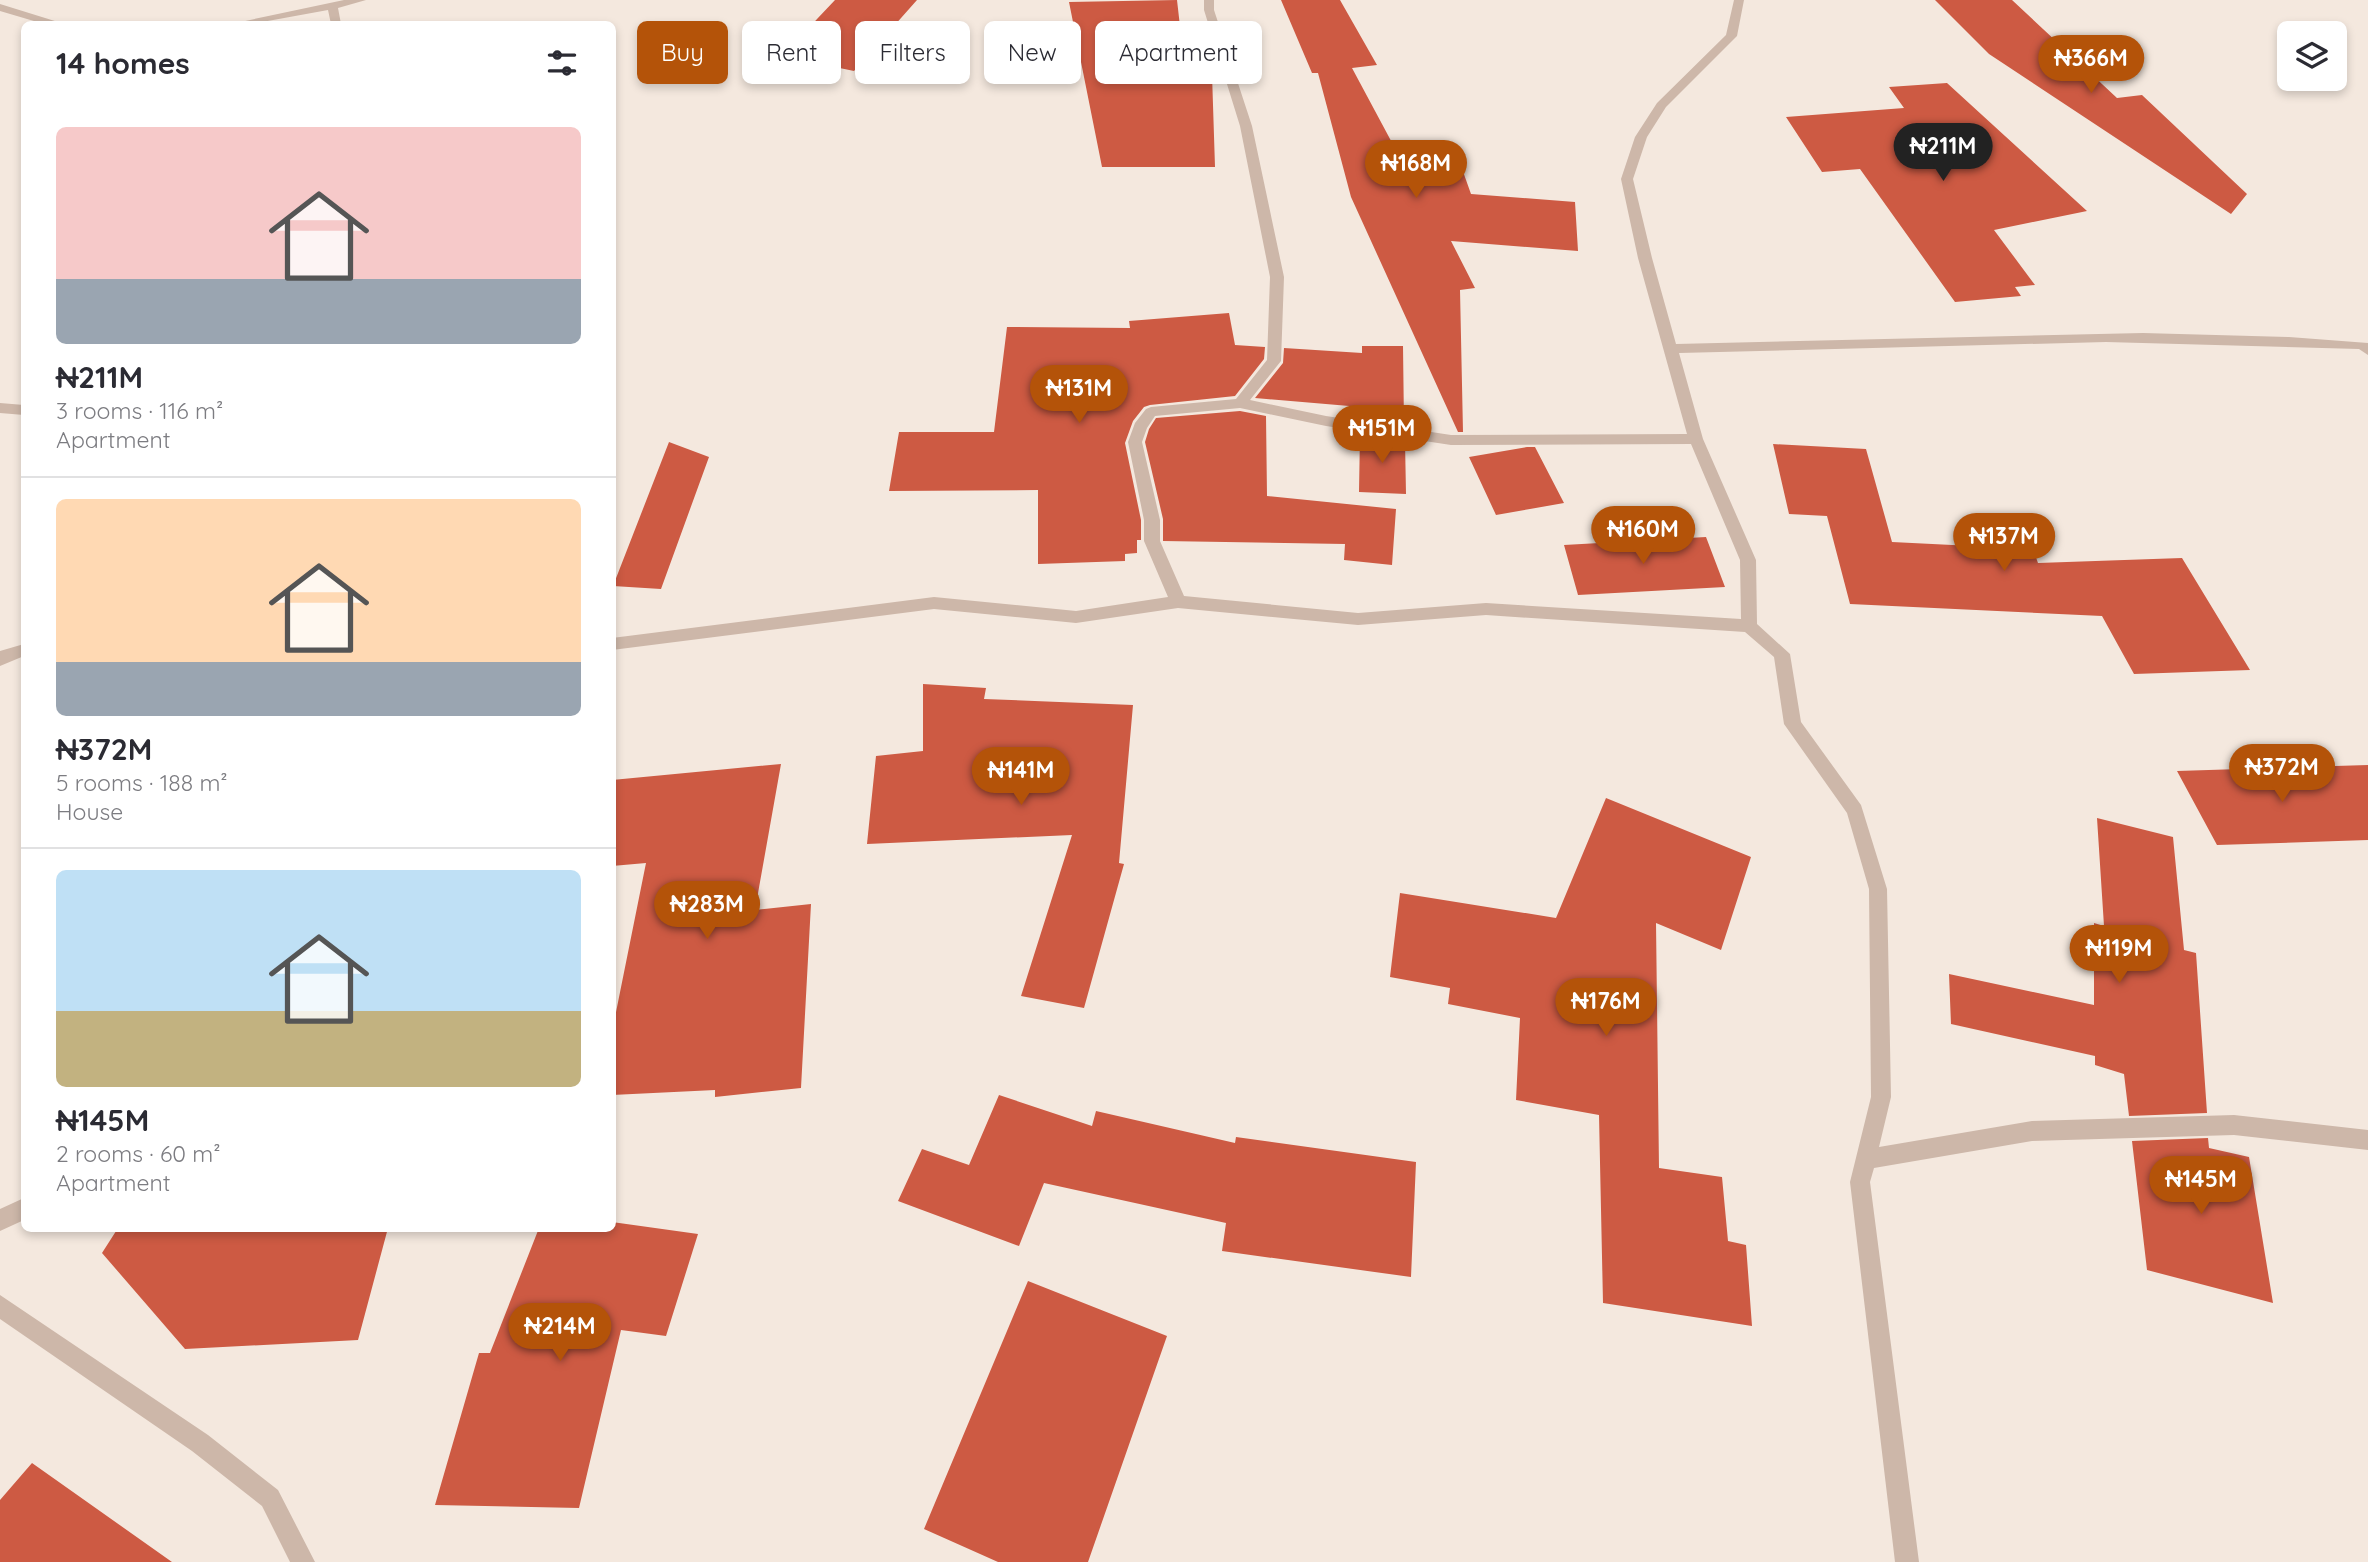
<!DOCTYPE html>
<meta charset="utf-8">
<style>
body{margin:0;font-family:Quicksand,sans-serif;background:#f2f2f3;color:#2b2b33;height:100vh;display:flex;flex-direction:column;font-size:26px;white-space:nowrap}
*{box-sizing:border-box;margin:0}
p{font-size:23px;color:#7c7c81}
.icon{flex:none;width:38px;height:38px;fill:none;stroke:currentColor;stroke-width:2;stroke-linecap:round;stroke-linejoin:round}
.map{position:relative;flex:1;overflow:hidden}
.sheet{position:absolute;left:21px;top:21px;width:595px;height:1211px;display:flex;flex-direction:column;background:#fff;border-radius:10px;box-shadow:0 4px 10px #0003}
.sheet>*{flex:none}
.top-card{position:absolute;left:637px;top:21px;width:665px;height:63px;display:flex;gap:14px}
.fabs{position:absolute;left:2277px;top:21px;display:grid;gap:14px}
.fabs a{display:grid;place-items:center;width:70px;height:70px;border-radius:10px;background:#fff;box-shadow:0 4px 10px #0003;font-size:35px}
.price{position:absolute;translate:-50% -60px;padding:0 16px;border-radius:24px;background:#b45309;color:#fff;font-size:23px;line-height:46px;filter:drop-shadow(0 2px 4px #0008)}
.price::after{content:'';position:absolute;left:50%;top:42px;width:21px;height:16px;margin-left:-10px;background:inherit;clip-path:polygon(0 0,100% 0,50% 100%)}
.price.on{background:#222;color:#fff}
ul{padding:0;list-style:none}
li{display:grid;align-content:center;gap:14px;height:371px;padding:0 35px}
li+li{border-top:2px solid #e1e1e2}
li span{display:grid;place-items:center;height:217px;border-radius:10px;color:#555}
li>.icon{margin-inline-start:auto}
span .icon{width:126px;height:126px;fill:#fffc;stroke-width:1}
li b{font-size:30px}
h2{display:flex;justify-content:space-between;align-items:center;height:84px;padding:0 35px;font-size:30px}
.tag{padding:0 24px;border-radius:10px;background:#fff;box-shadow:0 4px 10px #0003;font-size:24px;line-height:63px}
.tag.on{background:#b45309;color:#fff}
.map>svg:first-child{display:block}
.building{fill:#cd5a43}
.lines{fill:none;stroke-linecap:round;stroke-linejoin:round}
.minor{fill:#cdb7a9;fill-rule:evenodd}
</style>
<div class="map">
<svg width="2368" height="1562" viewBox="0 0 2368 1562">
<rect width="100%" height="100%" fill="#f4e8de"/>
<path class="building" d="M835,0H917L854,71L782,56Z
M1177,0L1182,44L1211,43L1215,167H1102L1069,2Z
M1281,0H1340L1377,65L1352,68L1397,152L1455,149L1471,194L1575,202L1578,251L1451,241L1475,288L1460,290L1463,432H1458L1351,197L1318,73H1312Z
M1935,0H2012L2117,98L2142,95L2247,194L2231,214L1989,54Z
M1947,83L2087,211L1994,230L2035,285L2015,287L2021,296L1955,302L1860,169L1822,172L1786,117L1904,108L1889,87Z
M1229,313L1235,345L1265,347L1264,359L1235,396L1150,405L1144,407L1133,421L1125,443L1141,520V540H1137V553L1125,554V561L1038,564V490L889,491L899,432H994L1007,327L1130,328L1129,321Z
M1362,346H1403L1404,425L1361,419V407L1255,398L1283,363L1284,348L1362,353Z
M1240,411L1266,416L1267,496L1396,509L1392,565L1344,560L1345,544L1163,541V519L1145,442L1149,429L1156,418Z
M1360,434L1405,441L1406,494L1359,492Z
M669,442L709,457L661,589L613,586Z
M1773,444L1866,449L1892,542L2033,549L2038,563L2182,558L2250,670L2134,674L2102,616L1850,604L1827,516L1789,514Z
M1527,447H1535L1564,503L1496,515L1469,457Z
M1706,537L1725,587L1578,595L1564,545Z
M923,684L986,688L984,699L1133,705L1119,863L1124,864L1084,1008L1021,996L1072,835L867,844L876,756L923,751Z
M781,764L755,910L811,904L801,1088L715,1097V1090L612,1095V1032L646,863L612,866V780Z
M2368,765V840L2217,845L2177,771Z
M1606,798L1751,857L1721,950L1656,923L1659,1168L1722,1177L1728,1241L1746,1245L1752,1326L1603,1303L1599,1115L1516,1100L1520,1018L1448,1004L1450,988L1390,977L1400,893L1556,918Z
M2097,818L2173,837L2184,950L2196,953L2207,1113L2129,1116L2124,1074L2095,1065V1056L1951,1024L1949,974L2094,1005V923L2104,926Z
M999,1095L1092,1126L1096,1111L1235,1143L1236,1137L1416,1162L1411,1277L1222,1251L1226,1223L1044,1183L1019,1246L898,1201L922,1149L969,1165Z
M2208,1138L2209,1148L2249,1157L2273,1303L2147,1270L2132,1141Z
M612,1222L698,1234L666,1336L621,1330L579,1508L435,1505L479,1353H490L539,1228H612Z
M118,1228H388L358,1340L185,1349L102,1253Z
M1028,1281L1167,1336L1088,1562H998L924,1529Z
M32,1463L172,1562H0V1500Z"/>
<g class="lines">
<path class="minor" d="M344,0H366L338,8L341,24H331L328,10L251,24H231Z
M1204,0H1214V10L1252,126L1284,277L1281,361L1250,400L1326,416L1451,435L1687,434L1638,258L1621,179L1635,137L1657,103L1726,35L1734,0H1744L1737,36L1666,107L1647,137L1633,179L1652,258L1676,344L2143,333L2289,337L2368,343V355L2359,349L2106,342L1679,353L1703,439L1756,560L1757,624L1790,654L1801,722L1861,805L1887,889L1891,1097L1879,1147L2032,1121L2234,1115L2368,1130V1150L2234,1135L2032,1141L1874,1168L1870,1182L1919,1562H1895L1850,1182L1871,1097L1869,889L1847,813L1784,724L1774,657L1745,632L1486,615L1358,625L1178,608L1076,623L934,609L612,650V638L934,597L1076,611L1168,597L1144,541V520L1128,442L1135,423L1146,409L1151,407L1236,399L1267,360L1270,277L1240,126L1204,10ZM1240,408L1326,426L1451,445L1691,444L1740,560L1741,619L1486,603L1358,613L1184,596L1160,541V520L1142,442L1147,428L1155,416Z
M0,4L58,22L60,24H44L0,11Z
M0,403L24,405V415L0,413Z
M24,644V656L0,666V651Z
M24,1198V1220L0,1231V1209Z
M0,1295L208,1435L278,1490L315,1562H290L262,1506L192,1451L0,1319Z"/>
</g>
</svg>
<div class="fabs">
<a><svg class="icon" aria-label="layers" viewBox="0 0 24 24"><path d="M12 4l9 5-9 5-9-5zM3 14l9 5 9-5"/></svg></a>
</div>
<b class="price" style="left:2091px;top:95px">₦366M</b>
<b class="price on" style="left:1943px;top:183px">₦211M</b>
<b class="price" style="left:1416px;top:200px">₦168M</b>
<b class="price" style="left:1079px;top:425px">₦131M</b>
<b class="price" style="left:1382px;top:465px">₦151M</b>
<b class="price" style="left:1643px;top:566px">₦160M</b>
<b class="price" style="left:2004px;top:573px">₦137M</b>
<b class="price" style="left:2282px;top:804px">₦372M</b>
<b class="price" style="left:1021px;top:807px">₦141M</b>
<b class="price" style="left:707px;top:941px">₦283M</b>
<b class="price" style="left:2119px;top:985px">₦119M</b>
<b class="price" style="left:1606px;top:1038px">₦176M</b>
<b class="price" style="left:2201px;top:1216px">₦145M</b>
<b class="price" style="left:560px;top:1363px">₦214M</b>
<div class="top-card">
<a class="tag on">Buy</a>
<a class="tag">Rent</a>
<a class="tag">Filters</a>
<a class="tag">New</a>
<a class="tag">Apartment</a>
</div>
<section class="sheet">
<h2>14 homes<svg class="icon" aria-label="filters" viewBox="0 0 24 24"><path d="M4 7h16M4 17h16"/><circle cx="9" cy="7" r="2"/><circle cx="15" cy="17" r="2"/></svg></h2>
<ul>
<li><span style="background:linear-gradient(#f6c9c9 70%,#9aa5b1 0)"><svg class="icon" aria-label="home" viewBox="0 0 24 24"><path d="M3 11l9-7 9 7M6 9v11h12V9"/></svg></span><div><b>₦211M</b><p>3 rooms · 116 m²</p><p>Apartment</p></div></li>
<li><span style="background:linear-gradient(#ffd9b3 75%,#9aa5b1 0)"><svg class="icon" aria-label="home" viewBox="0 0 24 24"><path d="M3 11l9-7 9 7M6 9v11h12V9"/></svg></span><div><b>₦372M</b><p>5 rooms · 188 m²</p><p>House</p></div></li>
<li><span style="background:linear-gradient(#bfe0f5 65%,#c2b280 0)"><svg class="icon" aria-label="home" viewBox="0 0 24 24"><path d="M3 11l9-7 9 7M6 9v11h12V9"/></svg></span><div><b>₦145M</b><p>2 rooms · 60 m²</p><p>Apartment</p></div></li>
</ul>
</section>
</div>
